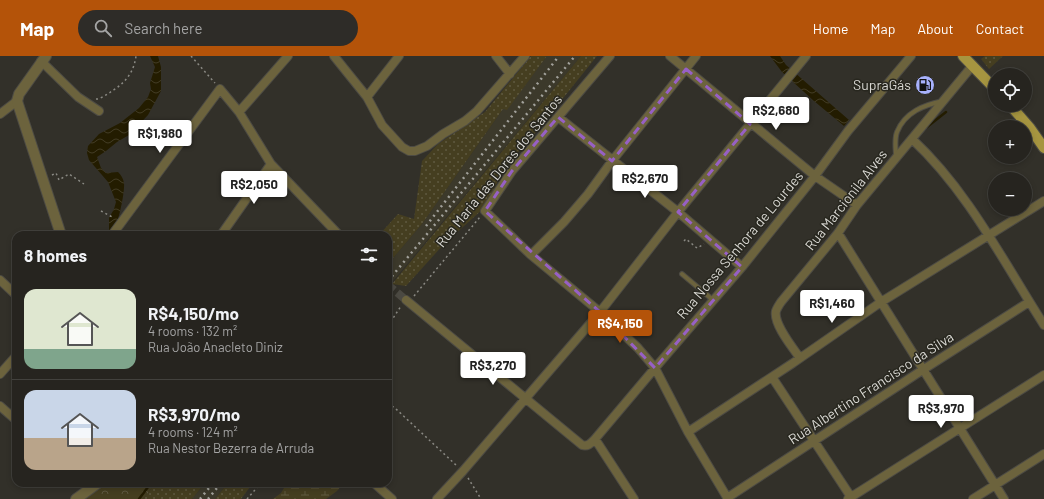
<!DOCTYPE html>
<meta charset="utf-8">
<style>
body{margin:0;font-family:Barlow,sans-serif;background:#2e2c28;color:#f1f3f6;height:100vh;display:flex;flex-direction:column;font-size:15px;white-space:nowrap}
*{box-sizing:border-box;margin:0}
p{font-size:13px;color:#a4a4a4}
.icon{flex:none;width:22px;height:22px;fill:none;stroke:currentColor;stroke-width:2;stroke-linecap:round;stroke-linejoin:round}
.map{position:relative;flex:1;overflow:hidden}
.sheet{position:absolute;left:12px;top:175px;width:380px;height:256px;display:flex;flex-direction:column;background:#26241f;border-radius:12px;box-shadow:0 2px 6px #0003,0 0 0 1px #42413d}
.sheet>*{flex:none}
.tools{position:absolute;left:988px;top:12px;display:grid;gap:8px}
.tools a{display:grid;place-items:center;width:44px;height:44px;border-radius:50%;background:#26241f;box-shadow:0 2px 6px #0003,0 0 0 1px #42413d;font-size:20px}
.price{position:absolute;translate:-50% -34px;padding:0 9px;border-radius:4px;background:#fff;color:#222;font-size:13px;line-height:26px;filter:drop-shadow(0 1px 2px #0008)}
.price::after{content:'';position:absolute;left:50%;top:24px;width:12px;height:9px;margin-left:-6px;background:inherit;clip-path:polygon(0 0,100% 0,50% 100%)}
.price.active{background:#b45309;color:#fff}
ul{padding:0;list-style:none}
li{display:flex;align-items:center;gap:12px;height:100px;padding:0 12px}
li+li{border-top:1px solid #42413d}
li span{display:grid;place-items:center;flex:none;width:112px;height:80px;border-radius:12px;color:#555}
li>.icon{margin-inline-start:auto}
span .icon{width:48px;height:48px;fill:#fffc;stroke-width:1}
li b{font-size:17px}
h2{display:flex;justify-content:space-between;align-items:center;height:48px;padding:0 12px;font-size:17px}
header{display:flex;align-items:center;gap:24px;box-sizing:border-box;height:56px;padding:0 20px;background:#b45309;color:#fff}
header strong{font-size:19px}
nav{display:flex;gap:22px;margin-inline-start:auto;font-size:14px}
.search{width:280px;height:36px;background:#2e2c28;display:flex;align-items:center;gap:10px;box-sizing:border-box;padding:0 14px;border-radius:22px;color:#a4a4a4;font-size:15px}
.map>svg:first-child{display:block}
.built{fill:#3c392b}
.grass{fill:url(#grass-dots)}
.forest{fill:url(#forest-crowns)}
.wetland{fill:url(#wetland-marsh)}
.water{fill:url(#water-waves)}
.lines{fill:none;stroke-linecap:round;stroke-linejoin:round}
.stream{stroke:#231c00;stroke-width:2.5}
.minor-tunnel{stroke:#4b4942;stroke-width:8;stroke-dasharray:8 4;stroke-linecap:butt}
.service-casing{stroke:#4d4b44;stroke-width:6}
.minor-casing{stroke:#4d4b44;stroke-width:10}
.tertiary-casing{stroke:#4d4b44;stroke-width:12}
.primary-casing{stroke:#4d4b44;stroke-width:12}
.path{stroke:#8a8983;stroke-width:1.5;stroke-dasharray:2 3;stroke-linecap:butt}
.service{stroke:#6c633d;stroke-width:4}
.minor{stroke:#6c633d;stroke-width:8}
.tertiary{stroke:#6c633d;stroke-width:10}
.primary{stroke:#a69540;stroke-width:10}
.rail{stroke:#a2a19b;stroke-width:2.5;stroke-dasharray:2 4;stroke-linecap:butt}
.marked{fill:none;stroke:#9760c5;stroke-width:3;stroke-dasharray:8 5;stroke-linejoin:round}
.labels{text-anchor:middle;stroke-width:3;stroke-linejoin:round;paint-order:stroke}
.poi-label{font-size:14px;fill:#d9d8d3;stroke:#28271f;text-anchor:end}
.street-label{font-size:14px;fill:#d9d8d3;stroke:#28271f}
</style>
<header>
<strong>Map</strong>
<div class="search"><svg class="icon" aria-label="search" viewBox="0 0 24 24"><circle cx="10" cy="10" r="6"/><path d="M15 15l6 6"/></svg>Search here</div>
<nav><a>Home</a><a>Map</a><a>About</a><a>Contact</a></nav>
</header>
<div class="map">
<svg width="1044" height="443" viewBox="0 0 1044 443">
<defs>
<pattern id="grass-dots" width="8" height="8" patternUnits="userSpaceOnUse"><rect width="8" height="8" fill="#453e20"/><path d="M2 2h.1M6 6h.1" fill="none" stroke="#5f5940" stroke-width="1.8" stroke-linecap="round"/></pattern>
<pattern id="forest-crowns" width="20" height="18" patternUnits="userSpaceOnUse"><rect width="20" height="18" fill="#453e20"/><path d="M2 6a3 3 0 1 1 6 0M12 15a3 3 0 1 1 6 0" fill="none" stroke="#5f5940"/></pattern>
<pattern id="wetland-marsh" width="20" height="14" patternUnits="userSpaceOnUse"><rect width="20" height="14" fill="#453e20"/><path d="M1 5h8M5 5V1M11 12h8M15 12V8" fill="none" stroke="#5f5940"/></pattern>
<pattern id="water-waves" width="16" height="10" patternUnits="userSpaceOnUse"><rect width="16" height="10" fill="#231c00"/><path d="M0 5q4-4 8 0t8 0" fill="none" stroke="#423c24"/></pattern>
</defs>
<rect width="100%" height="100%" fill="#323029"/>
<path class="built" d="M547,0H581L388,231V208L422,168L503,53H507Z
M205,427H228L215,443H192Z"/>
<path class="grass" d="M531,0H547L507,54L503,53L422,168L388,208V179H379L398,158L414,163L422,105L438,88L485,56Z
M581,0H597L531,82L508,107L483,153L444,188L406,230L392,228Z
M985,0H1003L989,13L981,3Z
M156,427H205L192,443H143Z
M228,427H253L241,443H215Z"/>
<path class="forest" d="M105,427H156L143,443H84Z"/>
<path class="wetland" d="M287,427H344L337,435L326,443H273L281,437Z"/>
<path class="water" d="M150,0H158L161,11V35L148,59L129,79L117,86L106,95L97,101L101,112L106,117L118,116C121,119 123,122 124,127C125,135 119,164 115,171C113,174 111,177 109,179V162L114,153L116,146L108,126L89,104L87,97L88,90L99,78L120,67L139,52L148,41L151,33L150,27L155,11Z
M770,0H780L786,9L849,64L844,70L814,45L782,16Z"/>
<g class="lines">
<path class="stream" d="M927,71L946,56
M139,443L151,427"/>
<path class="minor-tunnel" d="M388,229L406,244"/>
<g class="service-casing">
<path id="service" d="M896,101C896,93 894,84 897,76C905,56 924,49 943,45
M682,218L713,244"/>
</g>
<g class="minor-casing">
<path id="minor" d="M334,0L367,41L382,69L402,91L409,95H415L427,90L443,78L465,65L477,55L525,0
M496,0L510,18
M610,0L512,115L485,155L531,199L600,256L638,292L655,312L688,376L728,443
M670,0L815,120L857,149
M41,5L78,41L99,55
M367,41L399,0
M239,56L288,0
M0,58L17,45
M558,61L678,156L742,211
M912,83C968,135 1003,205 1044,269
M838,177L1004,443
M112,179L220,33L239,56L271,108L339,179
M221,179L271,108
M531,199L564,166L588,138L612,105L696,0
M0,224L16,239
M406,244L582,389C588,391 591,387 595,383L655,312L742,211L815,120L848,75L911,0
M800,302C793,292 773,268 776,255C777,252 779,249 781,246L838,177L857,149L973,9
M0,318L16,300
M772,321L851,441
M0,350L16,364
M688,376L793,307L881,246L1044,145
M595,383L634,443
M374,427L392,443
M727,442L924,313L1029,246
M437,443L463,415L600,256L678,156L806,0
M848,443L1044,319
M973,443L1044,398"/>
</g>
<g class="tertiary-casing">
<path id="tertiary" d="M46,0L19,38L17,45L61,179
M76,443L98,427"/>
</g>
<g class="primary-casing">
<path id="primary" d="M963,0L995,33
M1010,49L1030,72L1044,92"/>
</g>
<path class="path" d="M191,0L215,27
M96,43H99C118,32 133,23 136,0
M52,119L56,117L59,124L69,118L84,128
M101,155L114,162
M684,185L686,183L697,192L704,188
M414,240L480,161
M388,270L401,250
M388,347L396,353L456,409
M468,422L481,443
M247,443L261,427"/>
<use href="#service" class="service"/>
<use href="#minor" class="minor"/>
<use href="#tertiary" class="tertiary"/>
<use href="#primary" class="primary"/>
<path class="rail" d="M426,170L559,0
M388,225L575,0
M200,443L213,427
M208,443L221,427"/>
</g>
<path class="marked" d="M686,13L750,68L678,156L742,211L655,312L600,256L485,155L512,115L558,61L612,105Z"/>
<defs>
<g id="fuel-disc" transform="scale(1)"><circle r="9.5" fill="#a7b1fc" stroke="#28271f"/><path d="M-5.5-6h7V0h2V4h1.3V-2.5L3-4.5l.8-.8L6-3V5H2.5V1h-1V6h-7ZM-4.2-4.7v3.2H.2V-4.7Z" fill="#111"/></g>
</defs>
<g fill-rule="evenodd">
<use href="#fuel-disc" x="925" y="29"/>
</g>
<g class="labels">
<g class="poi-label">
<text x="911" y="34">SupraGás</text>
</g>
<g class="street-label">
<text transform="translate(499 115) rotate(-51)" y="5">Rua Maria das Dores dos Santos</text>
<text transform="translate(846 144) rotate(-52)" y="5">Rua Marcionila Alves</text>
<text transform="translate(740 189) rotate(-50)" y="5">Rua Nossa Senhora de Lourdes</text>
<text transform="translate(871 332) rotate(-33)" y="5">Rua Albertino Francisco da Silva</text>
</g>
</g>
</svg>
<div class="tools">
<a><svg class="icon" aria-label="locate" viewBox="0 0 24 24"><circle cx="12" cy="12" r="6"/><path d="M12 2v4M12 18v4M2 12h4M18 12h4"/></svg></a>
<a>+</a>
<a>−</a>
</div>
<b class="price" style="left:776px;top:75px">R$2,680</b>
<b class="price" style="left:160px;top:98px">R$1,980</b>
<b class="price" style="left:645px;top:143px">R$2,670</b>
<b class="price" style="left:254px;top:149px">R$2,050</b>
<b class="price" style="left:832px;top:268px">R$1,460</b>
<b class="price active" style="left:620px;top:288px">R$4,150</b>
<b class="price" style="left:493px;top:330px">R$3,270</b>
<b class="price" style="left:941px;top:373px">R$3,970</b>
<section class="sheet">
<h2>8 homes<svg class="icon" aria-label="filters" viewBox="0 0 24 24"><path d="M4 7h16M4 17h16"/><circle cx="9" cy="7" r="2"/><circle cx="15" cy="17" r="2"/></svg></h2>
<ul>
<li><span style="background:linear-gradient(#dfe7d0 75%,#7fa58c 0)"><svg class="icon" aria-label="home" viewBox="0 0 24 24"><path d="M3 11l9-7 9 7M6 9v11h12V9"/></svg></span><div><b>R$4,150/mo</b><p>4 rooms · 132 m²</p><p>Rua João Anacleto Diniz</p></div></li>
<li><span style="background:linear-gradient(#c9d6e8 60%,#b9a48a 0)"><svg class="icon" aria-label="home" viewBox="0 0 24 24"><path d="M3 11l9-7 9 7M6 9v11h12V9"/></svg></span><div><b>R$3,970/mo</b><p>4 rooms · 124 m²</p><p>Rua Nestor Bezerra de Arruda</p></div></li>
</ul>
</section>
</div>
